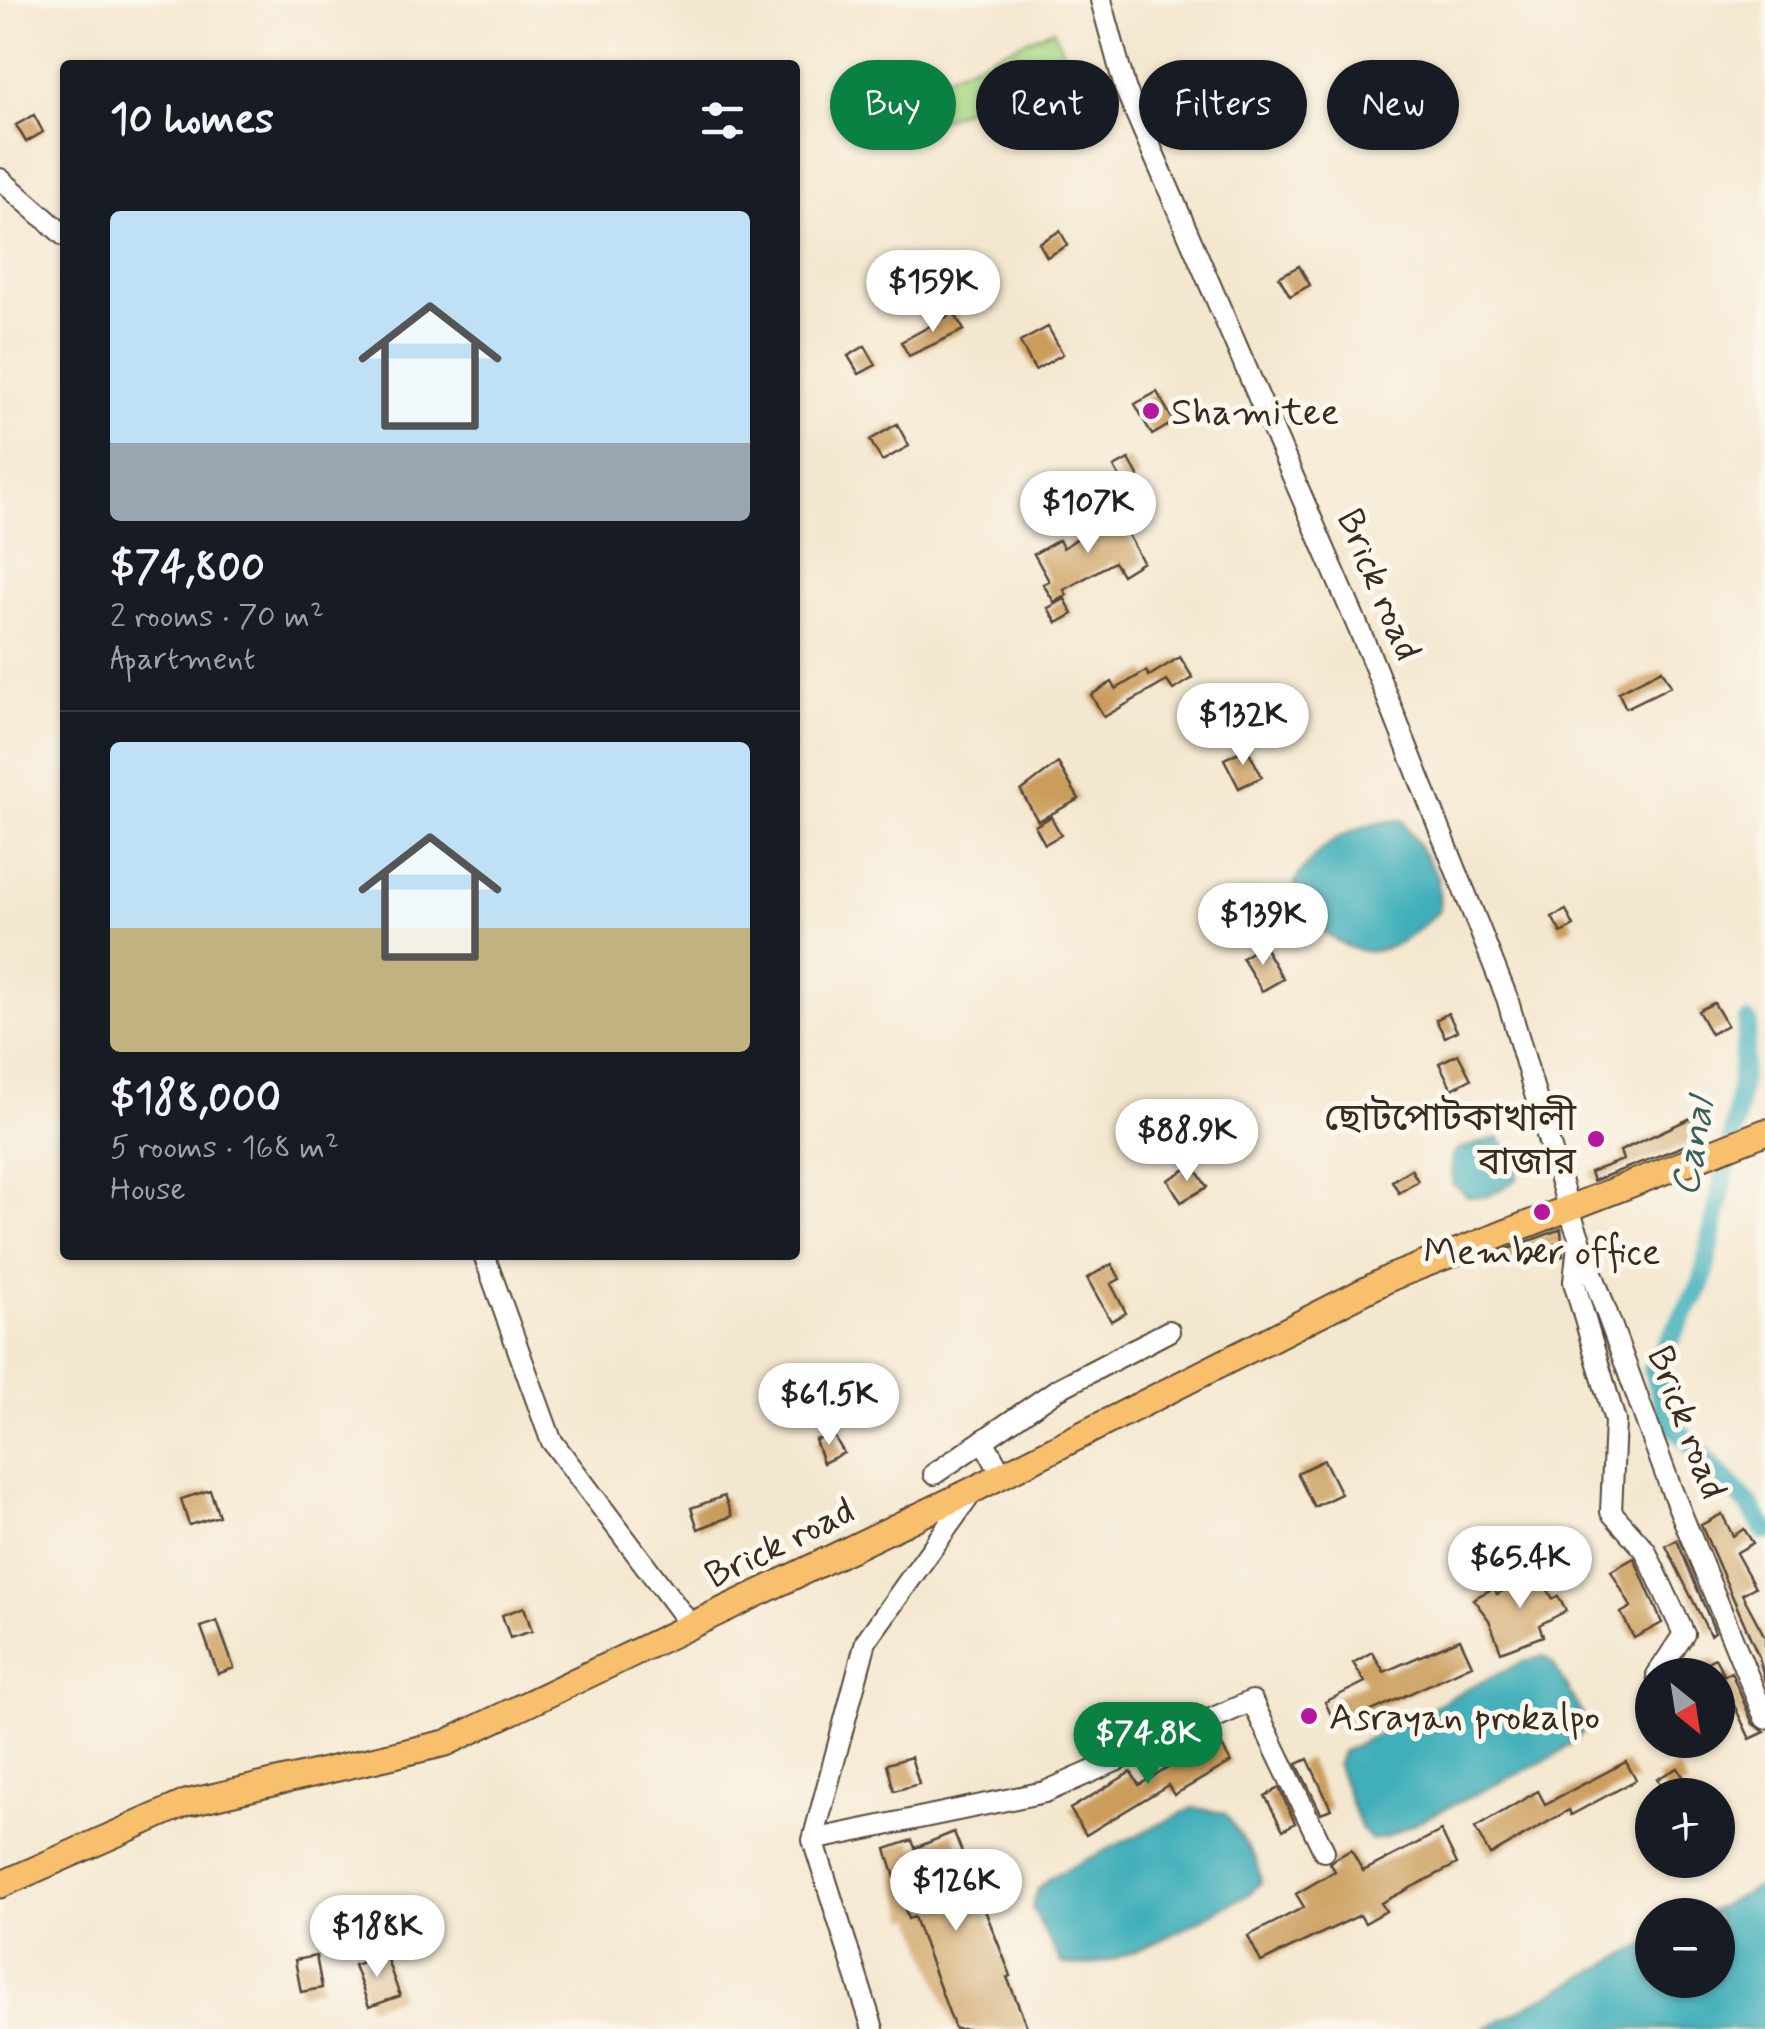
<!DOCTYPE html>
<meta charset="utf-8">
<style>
body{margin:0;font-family:Mynerve,"Noto Sans Bengali",sans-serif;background:#242831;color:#f1f3f6;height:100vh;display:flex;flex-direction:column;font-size:38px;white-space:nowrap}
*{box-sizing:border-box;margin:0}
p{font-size:32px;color:#9ea1a6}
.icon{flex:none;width:55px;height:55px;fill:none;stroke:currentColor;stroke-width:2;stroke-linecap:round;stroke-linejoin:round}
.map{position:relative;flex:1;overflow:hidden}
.panel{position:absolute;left:60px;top:60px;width:740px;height:1200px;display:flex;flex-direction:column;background:#171b24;border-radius:10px;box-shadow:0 2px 8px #0004}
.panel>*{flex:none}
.banner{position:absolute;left:830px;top:60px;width:785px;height:90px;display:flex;gap:20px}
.needle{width:65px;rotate:150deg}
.fabs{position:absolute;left:1635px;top:1658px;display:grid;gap:20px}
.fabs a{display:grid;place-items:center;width:100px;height:100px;border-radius:50%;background:#171b24;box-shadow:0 2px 8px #0004;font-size:50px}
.price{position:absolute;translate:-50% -85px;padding:0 22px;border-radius:35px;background:#fff;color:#222;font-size:32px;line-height:65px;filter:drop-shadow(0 2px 5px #0008)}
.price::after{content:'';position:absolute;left:50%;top:60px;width:30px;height:22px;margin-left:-15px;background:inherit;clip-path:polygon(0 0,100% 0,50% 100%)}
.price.current{background:#0b8043;color:#fff}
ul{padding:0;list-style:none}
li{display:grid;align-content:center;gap:20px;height:530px;padding:0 50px}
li+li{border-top:2px solid #363941}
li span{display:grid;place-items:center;height:310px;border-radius:10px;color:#555}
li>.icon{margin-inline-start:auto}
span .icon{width:180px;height:180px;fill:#fffc;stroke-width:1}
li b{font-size:42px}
h2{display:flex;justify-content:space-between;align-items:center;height:120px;padding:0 50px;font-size:42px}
.tag{padding:0 35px;border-radius:45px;background:#171b24;box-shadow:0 2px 8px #0004;font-size:35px;line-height:90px}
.tag.current{background:#0b8043;color:#fff}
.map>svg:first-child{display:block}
.green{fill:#a9d987;stroke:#728252;stroke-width:2.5}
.water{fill:#3fafba;stroke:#3d6c6c;stroke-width:2.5}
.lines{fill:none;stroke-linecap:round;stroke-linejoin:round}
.canal{stroke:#3fafba;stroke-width:20}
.building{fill:#cb9d5b}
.minor-casing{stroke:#574639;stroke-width:24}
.major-casing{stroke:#574639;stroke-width:29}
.minor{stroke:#fff;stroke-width:20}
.major{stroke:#f8bf6c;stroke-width:25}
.poi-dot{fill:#b5179e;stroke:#fbf7ec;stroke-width:4}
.labels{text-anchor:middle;stroke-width:10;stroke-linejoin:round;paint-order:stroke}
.poi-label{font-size:38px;fill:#3b2a1e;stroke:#fbf7ec;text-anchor:start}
.street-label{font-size:38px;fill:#3b2a1e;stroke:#fbf7ec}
.water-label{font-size:40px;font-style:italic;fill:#3d5f5c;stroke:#fbf7ec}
</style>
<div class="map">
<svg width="1765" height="2029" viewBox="0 0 1765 2029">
<rect width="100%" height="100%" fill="#fbf7ec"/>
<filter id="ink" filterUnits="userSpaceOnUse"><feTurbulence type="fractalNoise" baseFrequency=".01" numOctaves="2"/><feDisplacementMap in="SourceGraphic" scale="20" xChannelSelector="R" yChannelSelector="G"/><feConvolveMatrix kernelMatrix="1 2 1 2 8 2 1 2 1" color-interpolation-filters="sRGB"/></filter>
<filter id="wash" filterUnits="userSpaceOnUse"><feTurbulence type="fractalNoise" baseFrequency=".0048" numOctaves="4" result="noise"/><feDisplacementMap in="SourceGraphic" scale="40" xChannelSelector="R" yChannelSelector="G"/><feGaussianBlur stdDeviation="2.25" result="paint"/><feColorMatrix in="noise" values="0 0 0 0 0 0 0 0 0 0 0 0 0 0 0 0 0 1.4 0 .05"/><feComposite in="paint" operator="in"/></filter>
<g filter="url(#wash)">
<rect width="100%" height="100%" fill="#f4e7cf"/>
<path class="green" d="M1053,29L1068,64L915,131L900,96Z"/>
<path class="water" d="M1402,820L1438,877L1440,910C1402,945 1372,970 1326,933C1307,917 1298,906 1295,882C1319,842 1356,823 1402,820Z
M1499,1138L1519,1166L1517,1179L1489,1196L1468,1197L1453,1184L1451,1158L1459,1149Z
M1543,1656L1553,1663L1588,1725L1575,1741L1551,1758L1386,1837L1371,1840L1361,1829L1337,1766L1342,1752L1522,1662Z
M1193,1808L1225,1813L1256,1860L1261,1882L1249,1894C1204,1916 1110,1976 1062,1964L1032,1908L1038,1889L1051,1877Z
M1765,1883V2029H1483L1652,1941V1980H1718V1915H1703Z"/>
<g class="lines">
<path class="canal" d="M1748,1023L1735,1125L1702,1283L1653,1369L1668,1420L1750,1506L1765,1531"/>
</g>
<g id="blocks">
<path class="building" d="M1064,70L1070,84L1053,92L1046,78Z
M34,115L43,132L26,142L16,125Z
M1060,231L1068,245L1047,257L1039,243Z
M1299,266L1310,285L1290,296L1279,277Z
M954,313L964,330L909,356L901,342Z
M1048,327L1063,354L1035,370L1020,342Z
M865,346L876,365L859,374L848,356Z
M1157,392L1174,422L1152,435L1135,404Z
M897,424L909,446L882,461L870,440Z
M1129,459L1139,477L1124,485L1114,467Z
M1116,513L1143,562L1122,575L1114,562L1064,590L1067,595L1054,602L1043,584L1049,581L1034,554L1059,540L1063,548Z
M1065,599L1073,614L1057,623L1048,608Z
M1180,657L1193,678L1173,690L1167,681L1104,717L1091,695L1112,682L1116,689L1146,671L1149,676Z
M1662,670L1671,686L1626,708L1618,692Z
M1247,748L1262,777L1239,788L1224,759Z
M1058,763L1079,799L1038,821L1021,791Z
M1051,817L1061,835L1045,844L1035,826Z
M1566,910L1574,926L1561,933L1552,917Z
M1263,945L1283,979L1262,991L1242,958Z
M1714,1003L1727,1025L1711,1034L1698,1011Z
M1448,1013L1457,1031L1445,1037L1436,1020Z
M1458,1054L1471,1079L1452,1089L1439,1063Z
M1691,1118L1699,1140L1593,1181L1590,1172L1623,1160L1620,1151Z
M1193,1165L1207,1187L1181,1202L1168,1180Z
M1411,1169L1418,1181L1399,1193L1392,1181Z
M1561,1229L1563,1256L1559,1257L1554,1244L1507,1262L1503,1251Z
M1112,1264L1120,1279L1111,1284L1126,1313L1111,1321L1087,1278Z
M834,1436L844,1453L823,1463L815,1440Z
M1324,1460L1341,1494L1314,1507L1297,1473Z
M210,1490L219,1516L189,1525L181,1499Z
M724,1496L732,1516L698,1529L691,1508Z
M1722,1514L1733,1536L1744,1529L1753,1543L1736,1553L1755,1587L1742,1594L1765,1637V1682L1759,1657L1701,1525Z
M1677,1540L1715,1632L1710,1635L1666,1546Z
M1634,1558L1662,1623L1634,1638L1621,1613L1631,1607L1611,1571Z
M1538,1572L1553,1599L1558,1596L1566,1611L1539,1625L1543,1636L1501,1652L1489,1620L1473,1599L1494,1588L1497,1594Z
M524,1607L532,1631L510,1638L502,1615Z
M217,1621L234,1668L218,1674L201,1627Z
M1460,1639L1472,1665L1337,1727L1325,1702L1365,1682L1353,1663L1372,1652L1384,1672Z
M1715,1658L1724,1675H1682Z
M1731,1672L1753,1724L1765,1732L1750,1739L1721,1677Z
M1218,1739L1231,1762L1174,1795L1168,1785L1086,1835L1070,1809L1131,1772L1139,1785Z
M911,1757L919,1784L894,1791L887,1764Z
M1308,1759L1331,1809L1321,1813L1297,1764Z
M1626,1762L1636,1780L1571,1815L1569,1810L1490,1855L1475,1828L1538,1791L1545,1804Z
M1678,1768L1688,1785L1666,1795L1657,1779Z
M1279,1788L1295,1823L1283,1830L1265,1796Z
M1441,1831L1457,1864L1381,1903L1386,1911L1365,1923L1360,1915L1261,1962L1248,1936L1304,1907L1296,1894L1335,1871L1330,1863L1335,1859L1351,1850L1363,1871Z
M954,1832L1011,1976L1007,1977L1028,2029H955L914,1917L908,1919L886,1849L912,1840L915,1848Z
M385,1954L400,1996L369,2007L354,1965Z
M316,1956L322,1988L301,1992L295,1960Z"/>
</g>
</g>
<g filter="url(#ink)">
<use href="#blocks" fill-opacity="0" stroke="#574639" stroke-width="2.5"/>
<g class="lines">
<g class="minor-casing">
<path id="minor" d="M1101,0L1125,88L1371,657L1507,998L1568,1207L1670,1486L1765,1718
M0,179L65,236
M1578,1244L1574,1282L1615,1421L1611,1512L1645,1550L1684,1634L1657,1675
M484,1255L551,1440L691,1626
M983,1440L1002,1475
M934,1474L1058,1389L1169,1331
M813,1840L1045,1792L1252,1701L1324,1851
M873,2029L813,1840L866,1641L973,1491"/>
</g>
<g class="major-casing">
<path id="major" d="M0,1885L186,1803L446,1743L975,1489L1392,1277L1765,1132"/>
</g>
<use href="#minor" class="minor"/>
<use href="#major" class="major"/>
</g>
</g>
<g class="poi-dot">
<circle cx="1151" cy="411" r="10"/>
<circle cx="1596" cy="1139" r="10"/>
<circle cx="1542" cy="1212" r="10"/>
<circle cx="1309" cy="1716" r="10"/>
</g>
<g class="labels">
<g class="poi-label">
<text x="1171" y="424">Shamitee</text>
<text x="1576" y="1130" text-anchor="end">ছোটপোটকাখালী<tspan x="1576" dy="44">বাজার</tspan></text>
<text x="1542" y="1264" text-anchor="middle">Member office</text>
<text x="1329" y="1729">Asrayan prokalpo</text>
</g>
<g class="street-label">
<text transform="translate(1380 584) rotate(67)" y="13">Brick road</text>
<text transform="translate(1688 1422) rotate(69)" y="13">Brick road</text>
<text transform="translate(779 1542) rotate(-26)" y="13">Brick road</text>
</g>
<g class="water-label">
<text transform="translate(1691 1147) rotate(-80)" y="14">Canal</text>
</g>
</g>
</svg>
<div class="fabs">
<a><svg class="needle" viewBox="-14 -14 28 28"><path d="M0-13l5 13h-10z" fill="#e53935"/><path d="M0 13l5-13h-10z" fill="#9ea1a6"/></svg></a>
<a>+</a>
<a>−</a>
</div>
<b class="price" style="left:933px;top:335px">$159K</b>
<b class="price" style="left:1088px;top:556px">$107K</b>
<b class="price" style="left:1243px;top:768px">$132K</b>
<b class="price" style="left:1263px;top:968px">$139K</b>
<b class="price" style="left:1187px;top:1184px">$88.9K</b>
<b class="price" style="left:829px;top:1448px">$61.5K</b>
<b class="price" style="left:1520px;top:1611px">$65.4K</b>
<b class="price current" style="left:1148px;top:1787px">$74.8K</b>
<b class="price" style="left:956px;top:1934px">$126K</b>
<b class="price" style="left:377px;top:1980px">$188K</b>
<div class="banner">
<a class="tag current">Buy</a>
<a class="tag">Rent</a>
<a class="tag">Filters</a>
<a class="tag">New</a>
</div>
<section class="panel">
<h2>10 homes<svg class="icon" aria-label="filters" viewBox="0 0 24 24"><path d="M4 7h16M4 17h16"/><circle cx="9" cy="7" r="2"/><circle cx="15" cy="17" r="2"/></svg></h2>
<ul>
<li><span style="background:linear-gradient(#bfe0f5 75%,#9aa5b1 0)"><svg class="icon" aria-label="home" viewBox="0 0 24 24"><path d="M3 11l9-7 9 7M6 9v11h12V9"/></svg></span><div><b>$74,800</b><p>2 rooms · 70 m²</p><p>Apartment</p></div></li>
<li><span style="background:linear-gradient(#bfe0f5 60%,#c2b280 0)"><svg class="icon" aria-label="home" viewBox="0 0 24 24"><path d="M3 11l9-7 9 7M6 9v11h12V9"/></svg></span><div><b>$188,000</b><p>5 rooms · 168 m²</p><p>House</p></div></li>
</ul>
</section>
</div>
